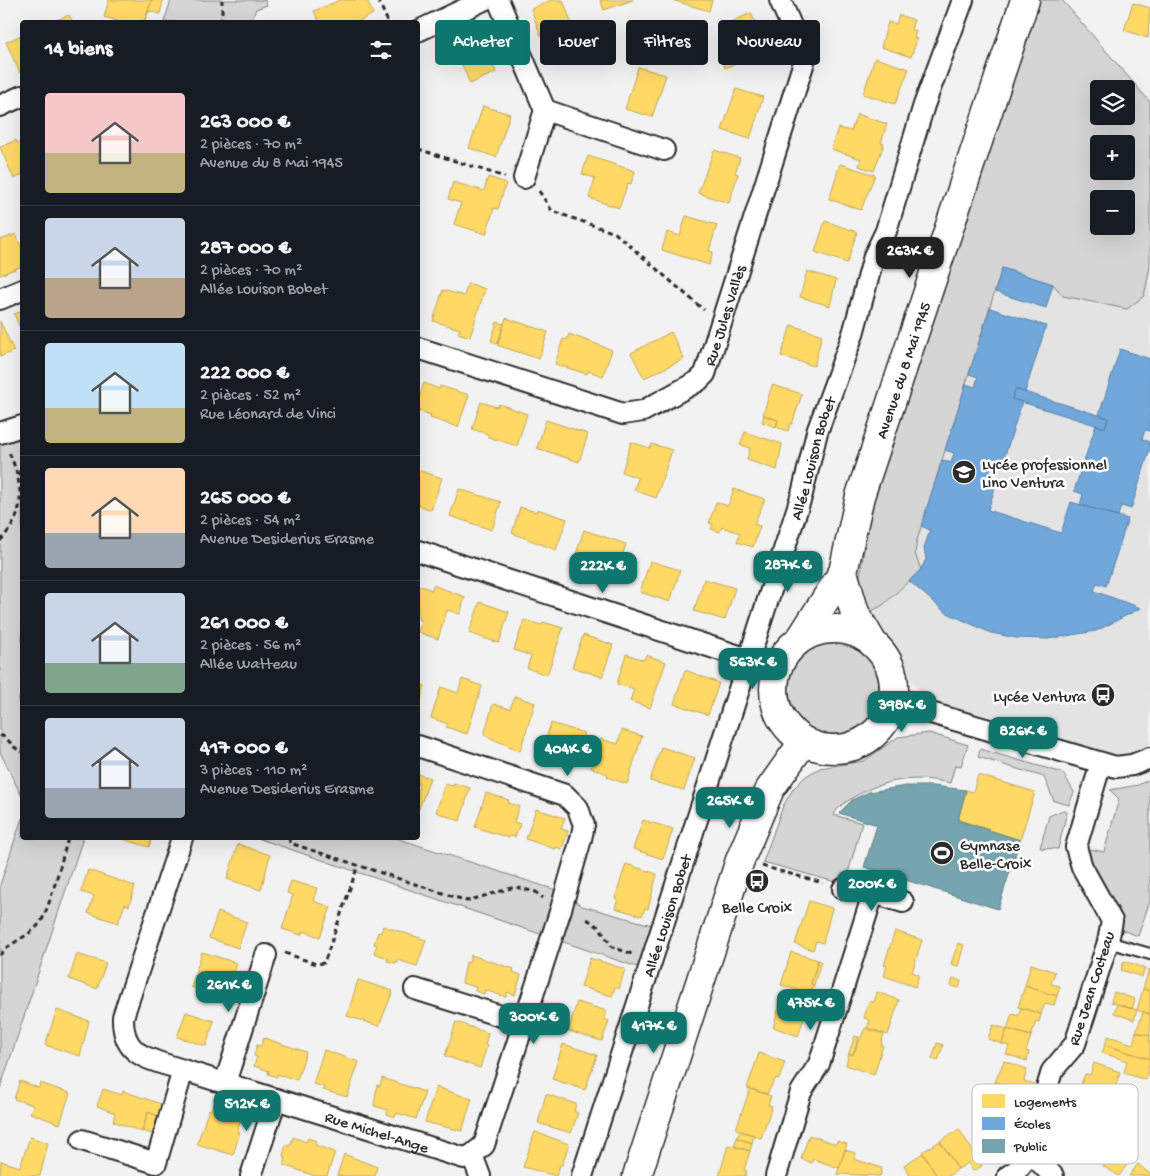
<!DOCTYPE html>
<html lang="fr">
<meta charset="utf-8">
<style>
body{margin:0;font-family:"Gochi Hand",sans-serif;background:#242831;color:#f1f3f6;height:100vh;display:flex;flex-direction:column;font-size:19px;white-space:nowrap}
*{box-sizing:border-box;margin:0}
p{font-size:16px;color:#9ea1a6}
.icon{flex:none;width:28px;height:28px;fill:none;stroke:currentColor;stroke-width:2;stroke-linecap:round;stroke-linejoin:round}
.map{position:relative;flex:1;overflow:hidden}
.panel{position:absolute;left:20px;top:20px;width:400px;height:820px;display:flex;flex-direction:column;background:#171b24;border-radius:5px;box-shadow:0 5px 20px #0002}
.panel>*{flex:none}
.banner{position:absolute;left:435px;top:20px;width:475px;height:45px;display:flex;gap:10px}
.controls{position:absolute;left:1090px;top:80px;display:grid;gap:10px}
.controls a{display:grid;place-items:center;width:45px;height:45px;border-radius:5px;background:#171b24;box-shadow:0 5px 20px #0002;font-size:25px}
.price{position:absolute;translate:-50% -42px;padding:0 11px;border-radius:10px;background:#0f766e;color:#fff;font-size:16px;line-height:32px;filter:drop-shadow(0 1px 2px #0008)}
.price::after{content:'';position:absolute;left:50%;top:30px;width:15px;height:11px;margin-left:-8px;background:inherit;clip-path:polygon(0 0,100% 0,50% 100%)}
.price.current{background:#222;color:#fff}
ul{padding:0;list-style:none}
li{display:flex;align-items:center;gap:15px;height:125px;padding:0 25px}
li+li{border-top:1px solid #363941}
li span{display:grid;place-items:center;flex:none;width:140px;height:100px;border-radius:5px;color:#555}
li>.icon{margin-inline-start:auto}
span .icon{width:60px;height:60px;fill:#fffc;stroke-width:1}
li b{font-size:21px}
h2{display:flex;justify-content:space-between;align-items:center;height:60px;padding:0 25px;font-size:21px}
.chip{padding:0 18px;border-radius:5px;background:#171b24;box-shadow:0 5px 20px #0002;font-size:18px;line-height:45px}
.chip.current{background:#0f766e;color:#fff}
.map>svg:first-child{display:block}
.built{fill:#e3e3e3}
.green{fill:#d5d5d5;stroke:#808080;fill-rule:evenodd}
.homes{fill:#ffd966;stroke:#bfa554}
.schools{fill:#6fa8dc;stroke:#5b82a7}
.public{fill:#76a5af;stroke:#608087}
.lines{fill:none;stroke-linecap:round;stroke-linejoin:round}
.lane-casing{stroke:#2b2b2b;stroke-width:14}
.street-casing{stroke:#2b2b2b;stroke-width:24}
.secondary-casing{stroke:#2b2b2b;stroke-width:31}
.path{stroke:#2b2b2b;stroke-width:3;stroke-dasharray:5 4;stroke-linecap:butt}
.lane{stroke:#fff;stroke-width:10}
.street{stroke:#fff;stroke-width:20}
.secondary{stroke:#fff;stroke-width:28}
.labels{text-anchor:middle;stroke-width:5;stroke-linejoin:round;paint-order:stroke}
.street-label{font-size:16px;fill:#2b2b2b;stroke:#fff}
.poi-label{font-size:16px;fill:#2b2b2b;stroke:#fff;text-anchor:start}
.key{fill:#fff;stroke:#bfbfbf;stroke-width:1}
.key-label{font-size:14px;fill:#2b2b2b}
</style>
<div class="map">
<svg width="1150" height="1176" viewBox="0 0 1150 1176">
<rect width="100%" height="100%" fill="#f2f2f2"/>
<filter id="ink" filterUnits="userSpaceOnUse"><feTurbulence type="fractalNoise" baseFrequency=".02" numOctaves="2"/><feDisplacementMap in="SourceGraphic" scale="10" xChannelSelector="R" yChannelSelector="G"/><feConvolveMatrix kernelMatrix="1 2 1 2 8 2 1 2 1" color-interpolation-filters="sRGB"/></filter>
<g filter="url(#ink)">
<path class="built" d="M1150,267V746L1135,754L1120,757L1100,754L933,701L921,692L908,677L888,639L866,614L883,605L921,570L915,553L917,540L1002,268L1053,284L1144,296Z"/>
<path class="green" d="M171,0H265L267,5L256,9L251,22H164Z
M1034,0H1062L1150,102V267L1144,296L1127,309L1063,296L1053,284L1002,268L917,540L915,553L921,570L883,605L866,614L859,582L873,492ZM1099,89H1126V116H1099ZM1099,144H1126V171H1099ZM1099,199H1126V226H1099Z
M22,426V689L18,702L22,710V797L0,752V433Z
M787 688a46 46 0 1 1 92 0a46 46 0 1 1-92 0Z
M929,733L968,745L961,766L955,765L950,783C917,775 883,779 854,797C846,802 837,807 834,815L862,823L847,877L843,884L763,862L783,806L793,789L806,776L820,768L864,761L898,737Z
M980,749L1063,773L1074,792L1069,805L1054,801L1044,777L978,757Z
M1150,779V901L1138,936L1122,930C1118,900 1094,880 1088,851L1090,849L1104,852L1119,799L1110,790L1138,785Z
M1063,810L1067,812L1058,849L1040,848L1049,816Z
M22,818V838H83L0,1089V885Z
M257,838H396L565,893L582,906L663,928L649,971Z"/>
<path class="homes" d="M109,0H152L144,22H121L104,17Z
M152,0H163L160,14L149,11L144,22Z
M340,0H367L373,14L357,22H319L314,11Z
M551,0H563L577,39L552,49L546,35L541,36L531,9Z
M600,0H633L604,10Z
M672,0H712L709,11Z
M1133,3L1150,8L1148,38L1124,30Z
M751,13L763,38L766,37L771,48L725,68L718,51L731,45L722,26Z
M69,15L73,22H51Z
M899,15L914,20L911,29L916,31L914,38L917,39L911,57L881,47L888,22L896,24Z
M479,32L496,72L470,84L453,43Z
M22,35V72L20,73L6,42Z
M875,58L909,69L895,104L863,94Z
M638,67L666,75L652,117L625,109Z
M736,89L763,97L750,139L722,130Z
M483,106L510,114L496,157L469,148Z
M857,114L887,124L881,143L884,144L874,171L859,166L861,159L831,149L838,128L851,131Z
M16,140L17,143L22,141V175L14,179L0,147Z
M714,150L740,158L735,173L738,174L729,203L698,193Z
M588,156L635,171L631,184L628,183L619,208L589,198L595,178L582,174Z
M840,164L875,175L861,210L829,199Z
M488,177L506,183L498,209L494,208L486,234L454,224L461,203L448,199L453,182L484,191Z
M686,216L717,225L709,251L713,252L709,265L662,250L667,232L680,236Z
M825,221L857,232L847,263L815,252Z
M16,234L22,249V266L0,275V240Z
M807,271L836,280L830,306L800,297Z
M468,283L485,289L470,337L458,333L460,329L433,321L443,290L464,296Z
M22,311V333L14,314Z
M506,318L548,332L539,359L497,345Z
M0,321L14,351L0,357Z
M497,322L504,324L498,344L491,341Z
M791,325L822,335L814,366L781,356Z
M671,332L684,359L644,378L631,353Z
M569,334L612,350L603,376L588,371L587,374L555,364L563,339L567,340Z
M424,383L439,389L440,386L469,395L458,427L430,418L431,415L418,411V402Z
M772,385L802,394L792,424H790L788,431L776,427L778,420L763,415Z
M481,402L497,407L499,404L527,414L517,446L488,437V434L472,429Z
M764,415L778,420L776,427L762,422Z
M546,420L588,434L579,462L537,448Z
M745,432L782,444L777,470L747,460L750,448L740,445Z
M631,442L650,448L652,444L672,450L656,498L634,490L638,478L622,472Z
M418,470L442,478L431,510L418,505Z
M459,489L501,502L492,530L450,516Z
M734,489L765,499L754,524L760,526L753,547L737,542L740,533L722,527L720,532L711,529L713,524L709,523L716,502L728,506Z
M520,507L536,512L537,509L567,519L556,550L512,533Z
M584,530L626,544L617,571L575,557Z
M650,561L680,570L670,602L640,592Z
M704,579L735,588L725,620L694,611Z
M418,585L432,590L433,585L465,597L460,614L447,610L438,639L418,632L421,620L418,619Z
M480,602L509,612L499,643L469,633Z
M524,620L542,625L543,622L563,628L547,675L527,668L531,656L514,650Z
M583,635L613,645L602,677L572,667Z
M626,654L644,660L646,655L666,662L650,708L630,701L634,689L617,684Z
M685,670L719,683L708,715L674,704Z
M462,679L482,686L467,734L446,727L448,724L431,718L441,687L458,693Z
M418,682L425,686L418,709Z
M515,696L535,703L520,751L484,735L493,704L510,709Z
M551,723L584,733L574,765L540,756Z
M622,730L642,736L627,784L607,777L608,774L591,768L601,739L618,744Z
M661,747L695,758L684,790L650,781Z
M418,771V774L430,778L419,809Z
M978,775L1035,792L1020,840L958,820L966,790L973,792Z
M454,783L470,788L460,821L436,812L445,784L453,786Z
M486,793L509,800L508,803L519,806L514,822L520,824L515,837L509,836V838L475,827Z
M536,809L565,818L561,829L568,831L562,849L556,847L555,849L526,839Z
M643,820L673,829L663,859L633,849Z
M119,838H152L149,847Z
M238,844L270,855L261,890L227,879Z
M626,864L657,874L648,909L645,908L642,916L615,908L618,899L615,898Z
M88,870L135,886L129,906L125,904L118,923L88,913L94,896L81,892Z
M291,881L317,888L313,901L331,907L320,937L303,931L301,935L282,929L293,895L287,893Z
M809,901L832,908L823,943L816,941L813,950L795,944Z
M218,912L247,922L238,948L209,938Z
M383,926L426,940L417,966L397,960L396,963L387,961L388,958L374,953L377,945L374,944L378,932L381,933Z
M895,931L922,940L912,972L919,975L915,987L884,976L887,966L884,965Z
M958,943L964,945L958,966L951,964Z
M202,952L237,963L229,987L227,986L223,997L191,987Z
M791,952L818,960L811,984L814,985L810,994L781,985Z
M77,954L106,963L97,989L69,979Z
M471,955L514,969L513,972L521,975L515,995L507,992L506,997L485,990L484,994L475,991L476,987L462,983L466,962L469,963Z
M590,958L625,969L619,989L615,987L612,996L581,987Z
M818,960L821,961L814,985L811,984Z
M1124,961L1145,968L1142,977L1121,970Z
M1031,964L1055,972L1051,984L1060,986L1057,996L1025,986Z
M1149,969L1150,970V991L1143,989Z
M953,978L961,981L959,988L951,986Z
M358,980L393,991L379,1026L347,1016Z
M1025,986L1057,996L1054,1005L1045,1003L1041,1014L1018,1007Z
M1143,989L1150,991V1014L1137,1010Z
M877,992L899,1000L888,1035L867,1028L870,1020L864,1018L869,1001L874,1002Z
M1114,992L1135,999L1132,1009L1111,1002Z
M788,995L805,1000L801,1011L806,1012L798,1036L773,1027L780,1004L784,1005Z
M577,1002L607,1011L604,1019L609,1021L602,1041L568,1031Z
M1117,1004L1137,1010L1134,1020L1114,1013Z
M1021,1008L1041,1014L1039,1022L1036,1021L1031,1036L1007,1029L1012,1014L1018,1016Z
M57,1010L89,1021L80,1056L45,1045Z
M186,1012L214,1021L206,1046L177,1037Z
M1143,1012L1150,1014V1036L1136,1032Z
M456,1022L488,1033L485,1045L487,1046L480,1068L445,1056Z
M993,1025L1007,1029L1002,1044L988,1039Z
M865,1028L884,1034L881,1045H883L874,1075L846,1065L849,1053L853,1055Z
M1007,1029L1031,1036L1026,1051L1029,1052L1027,1061L1006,1054L1009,1046L1002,1044Z
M1136,1032L1150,1036V1059L1105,1045L1108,1036L1133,1044Z
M855,1036L859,1037L853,1055L849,1053Z
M264,1038L306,1052L297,1080L277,1074V1077L268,1074L269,1071L254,1066L257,1057L254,1056L257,1045L261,1046Z
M937,1043L943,1045L938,1061L932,1059Z
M563,1044L597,1055L585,1090L552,1079Z
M1105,1045L1150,1059L1146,1080L1124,1073L1127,1061L1102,1053Z
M324,1050L359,1062L347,1097L323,1090L324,1087L313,1084Z
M759,1053L785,1062L779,1079L776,1078L767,1094L747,1088Z
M1004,1061L1027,1069L1024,1081L1034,1084L1030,1093L995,1082Z
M1094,1063L1120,1072L1116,1085L1119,1086L1116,1095L1081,1084L1085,1074L1090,1075Z
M382,1078L425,1092L416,1119L397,1113L395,1117L387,1114L388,1110L374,1106L377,1085L380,1086Z
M20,1081L39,1088L40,1083L70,1093L60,1124L30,1113L33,1105L14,1099Z
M995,1082L1030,1093L1028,1103L1018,1099L1014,1111L990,1104Z
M436,1087L472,1099L462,1131L425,1122Z
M103,1089L122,1095L123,1091L161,1104L158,1116L148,1112L142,1132L113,1121L115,1113L97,1106Z
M750,1089L771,1096L768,1105L772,1106L761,1138L736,1129Z
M546,1094L576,1104L574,1111L578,1113L571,1133L538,1123Z
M213,1104L229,1109L227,1115L241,1120L237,1132H240L233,1155L197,1144L209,1109L211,1110Z
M148,1112L158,1116L152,1134L142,1131Z
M959,1129L982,1166L973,1171L968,1163L958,1169L940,1141Z
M740,1131L754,1135L752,1143L737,1138Z
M535,1132L569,1144L562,1165H560L556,1176L523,1167Z
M809,1135L836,1144L837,1141L847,1144L839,1168L813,1159L812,1163L801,1159Z
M30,1137L48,1143L40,1176H0L1,1161L20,1167Z
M293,1137L306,1142L308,1138L316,1141L315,1145L335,1152L327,1176H315L284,1165L286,1158L283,1156L286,1145L290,1146Z
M737,1138L752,1143L750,1151L734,1146Z
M1113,1140L1133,1156L1119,1176L1103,1166L1106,1163L1099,1158Z
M940,1141L958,1169L949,1176H937L922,1152Z
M728,1145L750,1151L744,1170L747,1171L745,1176H719Z
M845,1150L856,1153L854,1159L882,1168L880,1176L837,1174Z
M923,1153L927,1160L937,1176H910L904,1165Z
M344,1154L377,1167L375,1176H337Z
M1138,1164L1150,1174V1176H1129Z"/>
<path class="schools" d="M1002,268L1053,284L1046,308L995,292Z
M990,308L1046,326L1025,392L1015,389L1012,399L1022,402L1001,468L992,465L988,475L998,478L988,510L1061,533L1071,502L1128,519L1106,586L1097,583L1094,591L1141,608L1096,631L1048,639L1016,638L991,633L945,612L909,581L921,569L926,559L924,548L930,530L921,526L942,460L951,463L954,453L945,450L966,384L975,387L978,377L969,374Z
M1120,349L1150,359V431L1145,430L1142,439L1150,442V449L1131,509L1121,506L1118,516L1080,505L1083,494L1074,491L1096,425L1105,428L1108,418L1099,415Z
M1015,389L1108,418L1105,428L1012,399Z"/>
<path class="public" d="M906,786H933L966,790L958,820L1020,840L998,909L864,867L877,825L839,813L852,800L869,792Z"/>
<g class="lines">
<g class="lane-casing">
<path id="lane" d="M1108,942L1150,954"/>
</g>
<g class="street-casing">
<g id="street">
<path d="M498,0L545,110L524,178"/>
<path d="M418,31L484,0"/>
<path d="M0,106L22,96"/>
<path d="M545,110L664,150"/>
<path d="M0,299L22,290"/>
<path id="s1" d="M418,348L623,414L643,411L698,381L705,374L804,62L802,51L780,0"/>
<path d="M0,433L22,426"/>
<path d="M418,551L748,659L776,672"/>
<path d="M893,702L1116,767L1132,765L1150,758"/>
<path id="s2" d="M182,838L123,1017C122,1058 151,1059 183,1070L464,1158L472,1155L484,1145L561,909L581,839L584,825L581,817L578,808L565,795L418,746"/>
<path d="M843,889L853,887L903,902"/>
<path d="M415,989L523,1023"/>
<path d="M225,1083L266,955"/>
<path d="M82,1140L156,1163L183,1070"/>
<path d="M472,1155L480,1176"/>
<path d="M251,1176L276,1099"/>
<path id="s3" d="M582,1176L802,494L817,432L853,334L874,256L886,231L924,105L963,0"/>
<path d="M776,1176L801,1092L819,1064L873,894"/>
<path d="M1008,1176L1017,1170L1031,1153"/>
<path d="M1053,1176L1031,1153L1034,1132L1052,1071L1075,1044L1108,942L1112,921L1082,867L1076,847L1101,763"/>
</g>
</g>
<g class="secondary-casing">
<g id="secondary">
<path d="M843,572L855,613L871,640"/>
<circle cx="834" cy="689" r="60"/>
<path id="s4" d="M801,638L843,572L860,496L1025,0"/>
<path d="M637,1176L740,860L770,789L804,741"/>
</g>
</g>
<path class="path" d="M378,0L388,22
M222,22V0
M418,149L505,177
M539,191L552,211L615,233L704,310
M19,475L22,465
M0,541C5,535 11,528 14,522C26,499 18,473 9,452
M0,735C9,738 12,748 22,752
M289,838L290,843L467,901L515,887L536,892L543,898
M762,866L823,883
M587,919L600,928L612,947L632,954
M285,953L316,964L324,963L358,865
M0,955C11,941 29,937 40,923C49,911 63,855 68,838"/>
<use href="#lane" class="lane"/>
<use href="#street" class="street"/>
<use href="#secondary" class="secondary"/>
</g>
</g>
<defs>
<g id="school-disc" transform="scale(1.25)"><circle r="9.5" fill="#2b2b2b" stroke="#fff"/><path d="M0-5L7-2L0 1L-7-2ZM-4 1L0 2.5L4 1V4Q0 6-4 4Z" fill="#fff"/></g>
<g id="bus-disc" transform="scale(1.25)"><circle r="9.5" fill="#2b2b2b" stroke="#fff"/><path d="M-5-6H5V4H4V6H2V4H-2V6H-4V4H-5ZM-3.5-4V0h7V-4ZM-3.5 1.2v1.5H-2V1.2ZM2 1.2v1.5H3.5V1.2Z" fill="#fff"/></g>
<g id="stadium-disc" transform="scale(1.25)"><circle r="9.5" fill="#2b2b2b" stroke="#fff"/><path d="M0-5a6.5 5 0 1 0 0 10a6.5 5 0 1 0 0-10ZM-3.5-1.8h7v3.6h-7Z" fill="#fff"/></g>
</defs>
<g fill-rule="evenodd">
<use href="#school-disc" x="964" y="472"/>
<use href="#bus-disc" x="1103" y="695"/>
<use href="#stadium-disc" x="942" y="853"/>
<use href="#bus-disc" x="757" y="881"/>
</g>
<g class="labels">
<g class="street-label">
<text dy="6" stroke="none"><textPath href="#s1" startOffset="370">Rue Jules Vallès</textPath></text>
<text dy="6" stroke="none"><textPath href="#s4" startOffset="289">Avenue du 8 Mai 1945</textPath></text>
<text dy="6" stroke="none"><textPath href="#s3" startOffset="754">Allée Louison Bobet</textPath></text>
<text dy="6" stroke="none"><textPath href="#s3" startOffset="274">Allée Louison Bobet</textPath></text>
<text transform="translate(1090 988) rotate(-72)" y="6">Rue Jean Cocteau</text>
<text dy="6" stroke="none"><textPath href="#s2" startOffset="481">Rue Michel-Ange</textPath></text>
</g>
<g class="poi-label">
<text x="982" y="469">Lycée professionnel<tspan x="982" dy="18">Lino Ventura</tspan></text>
<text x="1086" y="701" text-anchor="end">Lycée Ventura</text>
<text x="960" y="850">Gymnase<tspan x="960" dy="18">Belle-Croix</tspan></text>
<text x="757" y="912" text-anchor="middle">Belle Croix</text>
</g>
</g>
<rect x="972" y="1084" width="166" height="80" rx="8" class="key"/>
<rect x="982" y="1094" width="23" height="14" fill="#ffd966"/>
<rect x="982" y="1117" width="23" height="13" fill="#6fa8dc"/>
<rect x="982" y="1139" width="23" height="14" fill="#76a5af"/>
<g class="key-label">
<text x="1014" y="1106">Logements</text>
<text x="1014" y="1128">Écoles</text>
<text x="1014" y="1151">Public</text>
</g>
</svg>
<div class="controls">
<a><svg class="icon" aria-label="layers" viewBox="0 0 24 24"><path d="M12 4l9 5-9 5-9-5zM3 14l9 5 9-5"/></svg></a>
<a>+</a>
<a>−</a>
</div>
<b class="price current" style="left:910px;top:279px">263K €</b>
<b class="price" style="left:788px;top:593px">287K €</b>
<b class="price" style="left:603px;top:594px">222K €</b>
<b class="price" style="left:753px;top:690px">563K €</b>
<b class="price" style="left:902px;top:733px">398K €</b>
<b class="price" style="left:1023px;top:759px">826K €</b>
<b class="price" style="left:568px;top:777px">404K €</b>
<b class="price" style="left:730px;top:829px">265K €</b>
<b class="price" style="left:872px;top:912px">200K €</b>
<b class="price" style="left:229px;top:1013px">261K €</b>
<b class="price" style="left:811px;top:1031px">475K €</b>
<b class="price" style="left:534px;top:1045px">300K €</b>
<b class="price" style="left:654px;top:1054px">417K €</b>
<b class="price" style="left:247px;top:1132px">512K €</b>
<div class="banner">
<a class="chip current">Acheter</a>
<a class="chip">Louer</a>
<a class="chip">Filtres</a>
<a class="chip">Nouveau</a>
</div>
<section class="panel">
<h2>14 biens<svg class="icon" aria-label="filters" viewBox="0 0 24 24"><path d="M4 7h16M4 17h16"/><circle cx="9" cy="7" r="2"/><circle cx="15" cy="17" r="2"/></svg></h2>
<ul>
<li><span style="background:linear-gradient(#f6c9c9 60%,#c2b280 0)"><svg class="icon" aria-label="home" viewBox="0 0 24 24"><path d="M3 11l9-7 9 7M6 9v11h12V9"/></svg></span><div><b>263 000 €</b><p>2 pièces · 70 m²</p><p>Avenue du 8 Mai 1945</p></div></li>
<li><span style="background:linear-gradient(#c9d6e8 60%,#b9a48a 0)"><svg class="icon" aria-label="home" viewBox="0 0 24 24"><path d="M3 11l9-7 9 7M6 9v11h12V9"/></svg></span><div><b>287 000 €</b><p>2 pièces · 70 m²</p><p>Allée Louison Bobet</p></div></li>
<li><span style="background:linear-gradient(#bfe0f5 65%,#c2b280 0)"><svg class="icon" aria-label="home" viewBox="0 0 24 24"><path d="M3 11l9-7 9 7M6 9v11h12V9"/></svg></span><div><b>222 000 €</b><p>2 pièces · 52 m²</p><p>Rue Léonard de Vinci</p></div></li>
<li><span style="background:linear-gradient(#ffd9b3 65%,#9aa5b1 0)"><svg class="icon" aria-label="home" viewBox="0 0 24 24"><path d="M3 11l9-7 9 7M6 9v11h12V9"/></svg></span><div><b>265 000 €</b><p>2 pièces · 54 m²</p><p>Avenue Desiderius Erasme</p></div></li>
<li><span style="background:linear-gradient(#c9d6e8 70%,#7fa58c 0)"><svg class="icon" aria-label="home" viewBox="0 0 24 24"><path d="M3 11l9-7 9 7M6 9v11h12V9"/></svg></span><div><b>261 000 €</b><p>2 pièces · 56 m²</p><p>Allée Watteau</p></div></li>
<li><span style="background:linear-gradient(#c9d6e8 70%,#9aa5b1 0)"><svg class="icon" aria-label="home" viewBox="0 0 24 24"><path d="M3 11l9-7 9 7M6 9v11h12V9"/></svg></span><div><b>417 000 €</b><p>3 pièces · 110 m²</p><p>Avenue Desiderius Erasme</p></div></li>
</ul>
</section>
</div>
